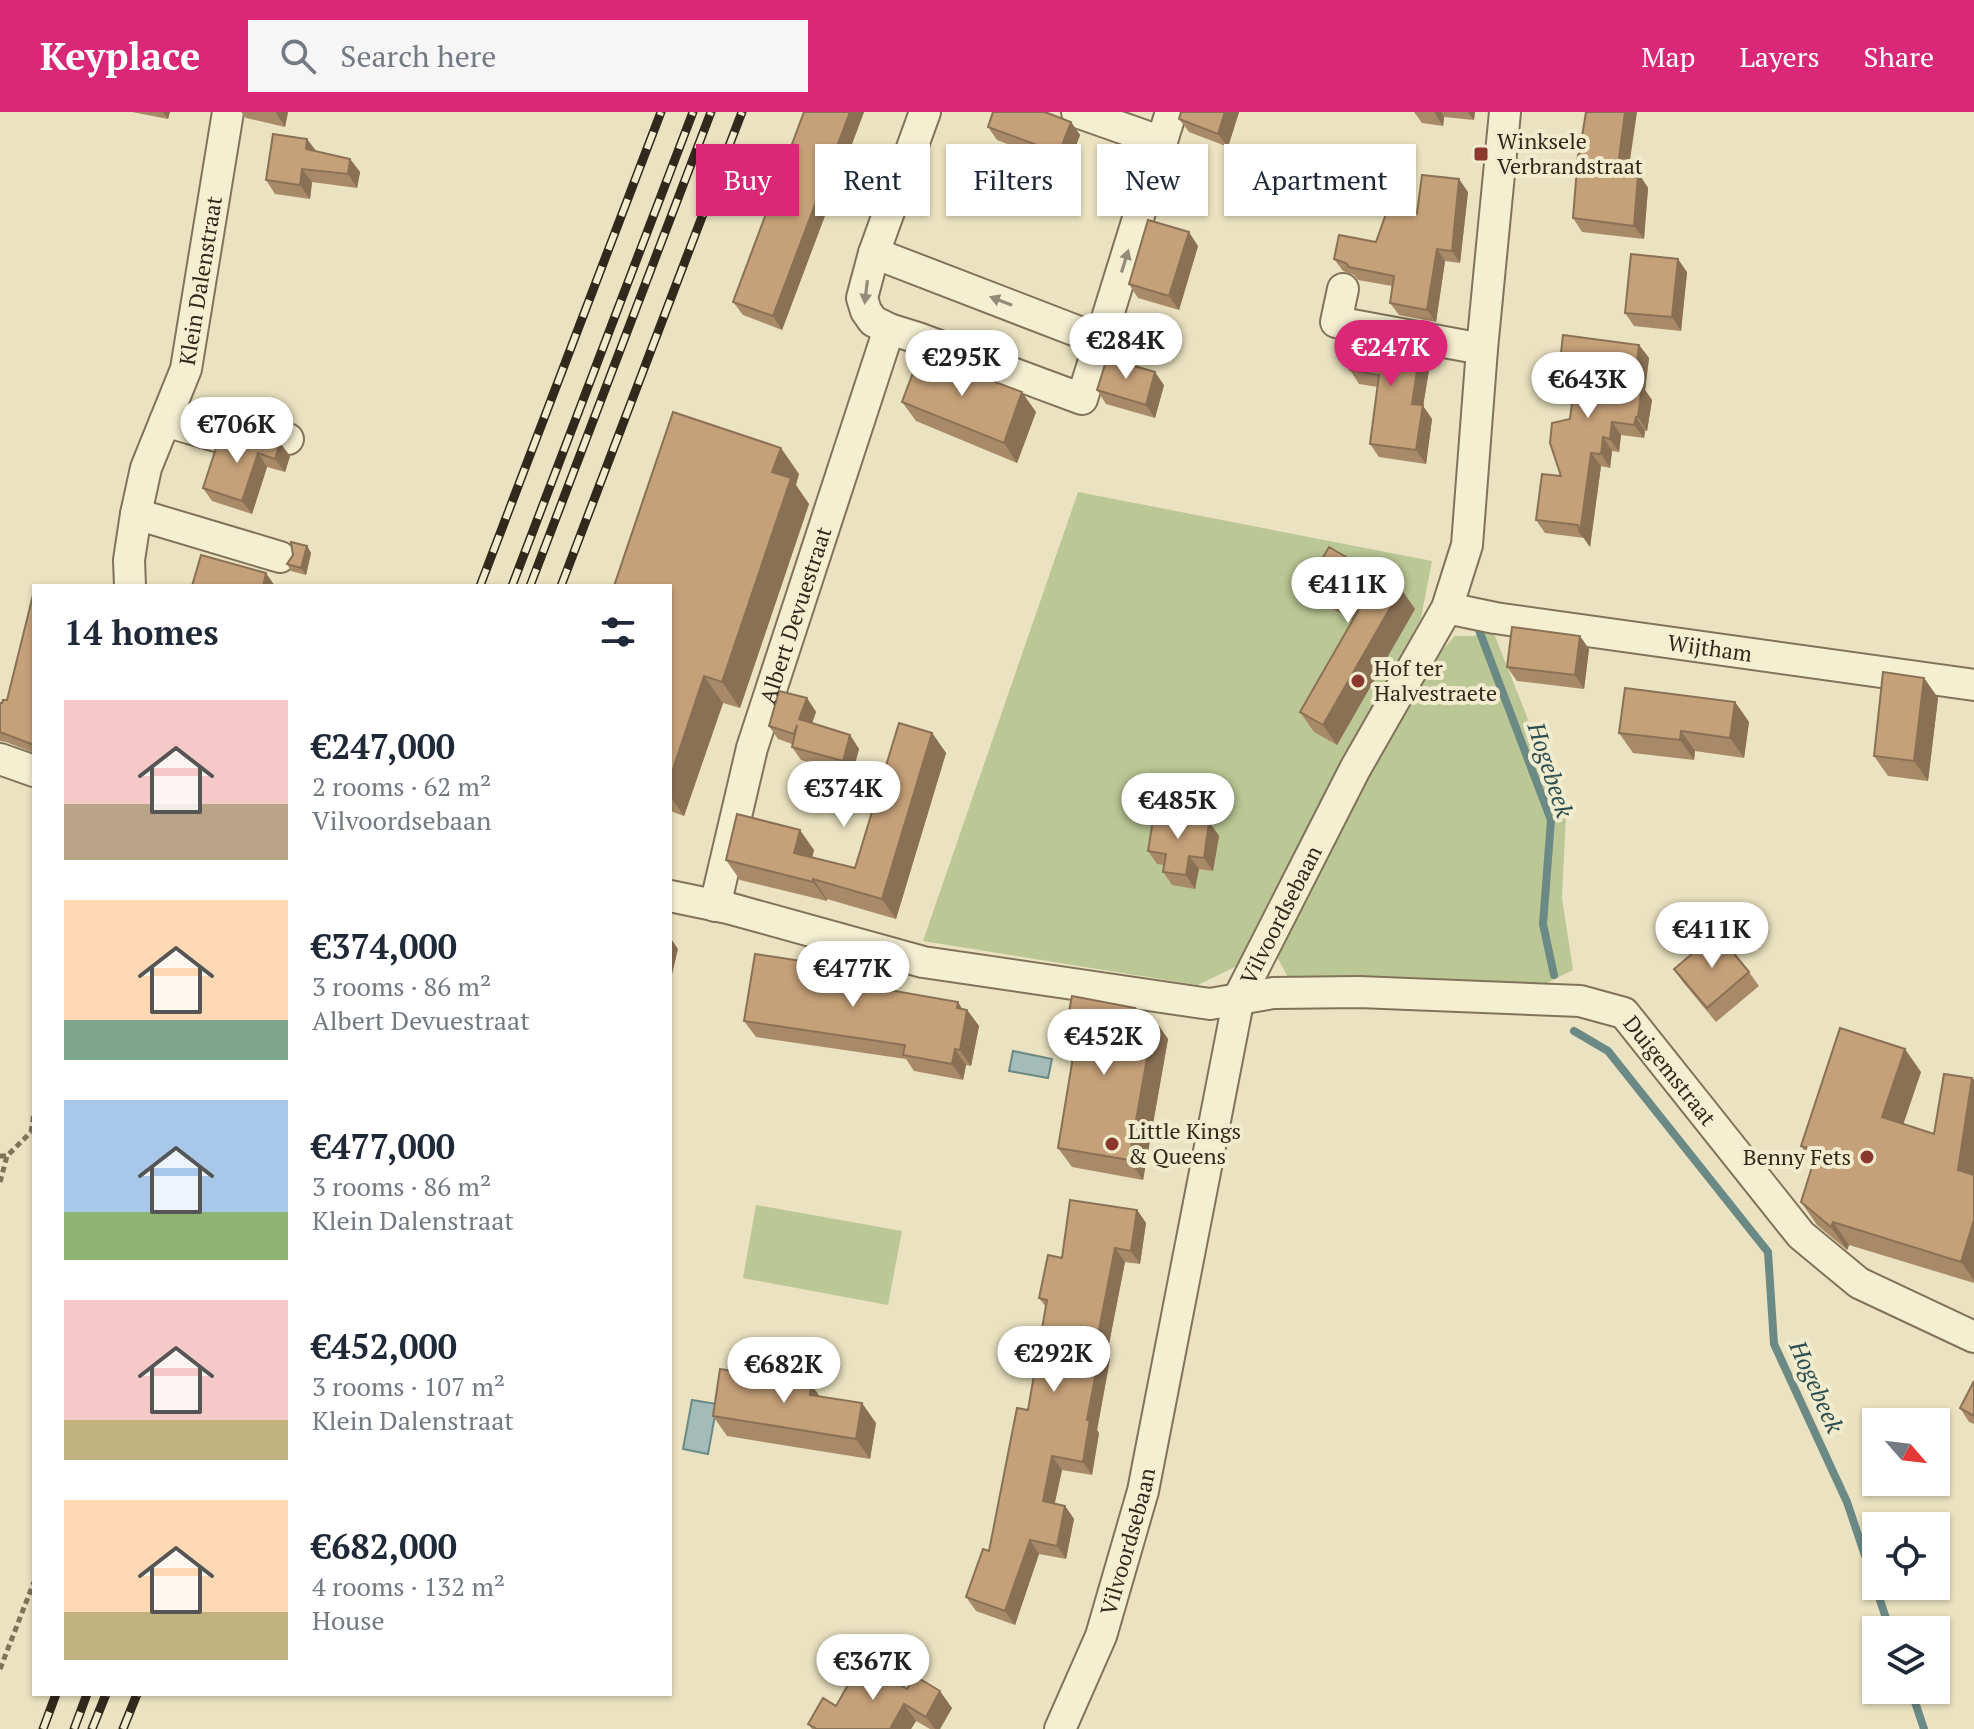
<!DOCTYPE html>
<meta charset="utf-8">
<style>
body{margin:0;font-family:"PT Serif",serif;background:#f6f6f7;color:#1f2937;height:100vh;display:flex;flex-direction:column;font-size:30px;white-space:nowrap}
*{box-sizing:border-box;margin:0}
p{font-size:26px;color:#747a83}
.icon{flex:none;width:44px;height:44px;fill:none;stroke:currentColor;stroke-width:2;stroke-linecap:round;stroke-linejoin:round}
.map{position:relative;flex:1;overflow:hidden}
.sheet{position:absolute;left:32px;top:472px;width:640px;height:1112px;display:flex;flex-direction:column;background:#fff;border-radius:0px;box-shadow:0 2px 6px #0004}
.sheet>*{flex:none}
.banner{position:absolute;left:696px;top:32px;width:760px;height:72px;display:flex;gap:16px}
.needle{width:52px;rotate:118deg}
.controls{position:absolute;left:1862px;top:1296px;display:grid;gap:16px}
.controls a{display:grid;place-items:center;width:88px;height:88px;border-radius:0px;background:#fff;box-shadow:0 2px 6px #0004;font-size:40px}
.price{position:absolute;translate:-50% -68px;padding:0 18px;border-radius:28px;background:#fff;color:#222;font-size:26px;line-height:52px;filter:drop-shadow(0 2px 4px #0008)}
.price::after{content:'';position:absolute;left:50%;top:48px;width:24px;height:18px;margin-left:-12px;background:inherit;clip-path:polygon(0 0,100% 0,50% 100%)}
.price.current{background:#db2777;color:#fff}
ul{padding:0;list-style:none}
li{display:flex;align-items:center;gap:24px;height:200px;padding:0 32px}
li span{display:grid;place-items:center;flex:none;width:224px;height:160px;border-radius:0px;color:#555}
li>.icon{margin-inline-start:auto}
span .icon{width:96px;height:96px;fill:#fffc;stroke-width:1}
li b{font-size:34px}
h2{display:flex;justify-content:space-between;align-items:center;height:96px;padding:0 32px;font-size:34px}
.pill{padding:0 28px;border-radius:0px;background:#fff;box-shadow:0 2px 6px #0004;font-size:28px;line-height:72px}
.pill.current{background:#db2777;color:#fff}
header{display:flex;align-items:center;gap:48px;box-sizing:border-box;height:112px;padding:0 40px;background:#db2777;color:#fff}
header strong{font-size:38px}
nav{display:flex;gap:44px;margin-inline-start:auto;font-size:28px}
.search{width:560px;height:72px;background:#f6f6f7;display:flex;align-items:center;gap:20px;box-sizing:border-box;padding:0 28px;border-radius:0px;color:#747a83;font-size:30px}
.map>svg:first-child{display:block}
.green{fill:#bbc795}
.water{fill:#a3bcb8;stroke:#6b8985;stroke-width:2}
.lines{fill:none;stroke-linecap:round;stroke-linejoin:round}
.stream{stroke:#6b8985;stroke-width:8}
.minor-casing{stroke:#81735a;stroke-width:34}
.path{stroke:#81735a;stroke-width:5;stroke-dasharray:6 4;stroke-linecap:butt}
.minor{stroke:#f5efd2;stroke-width:30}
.rail-casing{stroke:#32291d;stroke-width:9}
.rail{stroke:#f2eccf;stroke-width:6;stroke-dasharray:18;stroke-linecap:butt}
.wall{fill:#a98a68}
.shaded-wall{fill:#8a7155}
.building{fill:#c5a179;stroke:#8a7155;stroke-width:2}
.oneway{fill:#948c78}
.poi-dot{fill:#8b382e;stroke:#f2eccf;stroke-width:3}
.labels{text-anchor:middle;stroke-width:8;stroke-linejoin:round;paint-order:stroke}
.poi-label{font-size:22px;fill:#32291d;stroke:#f2eccf;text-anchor:start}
.street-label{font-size:22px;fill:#32291d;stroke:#f2eccf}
.water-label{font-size:24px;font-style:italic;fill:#2d4f51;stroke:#f2eccf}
</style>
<header>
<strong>Keyplace</strong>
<div class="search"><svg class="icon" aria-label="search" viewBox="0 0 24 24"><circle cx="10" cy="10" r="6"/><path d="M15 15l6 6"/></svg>Search here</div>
<nav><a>Map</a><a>Layers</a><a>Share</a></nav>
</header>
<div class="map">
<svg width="1974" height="1617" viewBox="0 0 1974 1617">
<rect width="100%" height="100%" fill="#eae2c0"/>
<path class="green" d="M1078,380L1432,449L1421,506L1243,851L1198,873L923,829Z
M1491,514L1566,703L1562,786L1573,858L1541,874L1288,865L1276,843L1361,674L1443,537L1455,524H1474Z
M756,1093L902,1119L888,1193L743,1166Z"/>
<path class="water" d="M1013,939L1052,947L1048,966L1009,959Z
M692,1288L717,1292L708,1342L683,1337Z"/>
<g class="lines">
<path class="stream" d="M1479,518L1551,708L1543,812L1554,863
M1574,919L1608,939L1768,1140L1774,1232L1847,1390L1890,1518
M1911,1578L1924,1617"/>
<g class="minor-casing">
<g id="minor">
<path d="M925,0L874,141L862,186L866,199L873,209L889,217L918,226L1082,287L1171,0"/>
<path d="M1077,0L1162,30"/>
<path d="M874,141L1100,228"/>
<path d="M1343,177L1336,210L1482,237"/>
<path d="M165,309L223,326L254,318L288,327"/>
<path d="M136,402L280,445"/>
<path id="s1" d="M130,474L129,448L136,402L146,356L186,257L228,0"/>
<path id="s2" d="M1447,496L1495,506L1974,573"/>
<path d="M0,647L34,659"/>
<path id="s3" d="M670,784L728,796L923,850L1210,892L1273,881L1359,880L1580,889L1624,901L1801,1123L1859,1171L1974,1225"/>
<path id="s4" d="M715,794L752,636L889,217"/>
<path id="s5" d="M1060,1617L1101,1524L1143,1379L1239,885L1355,657L1447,496L1467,433L1482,237L1505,0"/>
</g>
</g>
<path class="path" d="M31,1020L34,1001
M0,1044H7L31,1020
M0,1070L7,1044
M0,1557L34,1470"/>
<use href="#minor" class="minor"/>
<g class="rail-casing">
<path id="rail" d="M480,474L661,0
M512,474L693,0
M530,474L711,0
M561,474L742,0
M43,1617L56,1582
M74,1617L87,1582
M92,1617L106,1582
M123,1617L137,1582"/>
</g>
<use href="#rail" class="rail"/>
</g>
<path class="wall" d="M132,0H170L168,7Z
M241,0H288L285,15L246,6Z
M804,0H864L782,218L743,203L733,190Z
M1239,0L1228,35L1189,20L1179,7Z
M1414,0H1475L1474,8L1444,5L1443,14L1422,11Z
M1071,10L1080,23L1068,55L997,28L988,15Z
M316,39L350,47L360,60L357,76L312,70L310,87L275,82L266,68Z
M1579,43L1630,48L1648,76L1644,127L1582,120L1573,106Z
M1468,80L1460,151L1445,149L1436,210L1399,203L1390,191L1392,174L1358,168L1354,163L1343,159L1334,147L1376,130L1417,101Z
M1198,134L1179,198L1138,186L1129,172Z
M1687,160L1681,219L1634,214L1625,201Z
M1639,233L1649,246L1645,278L1652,288L1647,319H1645L1644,326L1621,323L1619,340L1612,339L1610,356L1601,354L1590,435L1584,426L1545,421L1536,408L1561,364L1573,281L1568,280L1558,267Z
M1431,246L1423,294L1432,307L1426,352L1379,345L1370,332L1378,275L1359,272L1350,258Z
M1164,273L1155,306L1106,292L1097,278Z
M902,290L1036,300L1017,351L916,309Z
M240,330L280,331L290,344L285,360L267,355L252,402L212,389L203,376Z
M799,362L795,373L809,392L740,596L723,591L684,704L670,699V474Z
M307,434L311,441L306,463L291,459L287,452L293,443Z
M1308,471L1401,477L1415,497L1337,633L1314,620L1300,600L1353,508L1322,491Z
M34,479V641L6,630L0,629V591H2L7,588Z
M1589,537L1584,577L1517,569L1507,555Z
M1924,566L1938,586L1928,669L1888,664L1874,644Z
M807,586L816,600L812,611L850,623L859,637L852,663L801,648L792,635V632L778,627L769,614Z
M1735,590L1749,610L1744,646L1695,639L1694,648L1633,641L1619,621Z
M932,621L946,641L896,807L827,787V789L740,768L726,748L814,738L812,746L855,756Z
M1209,710L1219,724L1213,759L1199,757L1195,777L1172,773L1163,760L1164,753L1157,752L1148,739Z
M1674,857L1749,860L1759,874L1716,910L1683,870Z
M811,863L884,877L967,898L979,914L971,954L966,953L963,968L914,959L906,947L756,925L744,909Z
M1135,896L1141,904L1154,907L1168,927L1143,1068L1072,1055L1058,1036L1072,951L1062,936Z
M1921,960L1903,1012L1934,1022L1972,966L1974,968V1171L1849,1133L1847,1138L1817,1113L1801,1090L1813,1051L1801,1034Z
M1137,1098L1146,1111L1140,1152L1125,1150L1107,1242L1110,1247L1097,1318L1099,1321L1092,1363L1062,1358L1055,1391L1065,1394L1074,1407L1066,1447L1039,1442L1015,1513L976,1499L966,1485L989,1439L1028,1298L1046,1195L1039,1186L1062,1146Z
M1974,1269V1312L1969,1310L1960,1296Z
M811,1272L820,1285L876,1311L870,1347L727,1324L713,1304Z
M907,1577L952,1596L940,1617H930L916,1609L911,1617H812L808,1612L836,1594Z"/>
<path class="shaded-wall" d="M163,0H170L168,7Z
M276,0H288L285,15L276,1Z
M850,0H864L782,218L773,204Z
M1225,0H1239L1228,35L1218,22Z
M1434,0H1441L1444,5L1443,14Z
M1468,0H1475L1474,8Z
M1625,0H1637L1630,48L1648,76L1644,127L1634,114L1619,46Z
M1071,10L1080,23L1068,55L1059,41Z
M307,27L317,40L306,37Z
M350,47L360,60L357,76L348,62Z
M302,57L312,70L310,87L300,73Z
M1459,67L1468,80L1460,151L1452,139Z
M1189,120L1198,134L1179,198L1169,184Z
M1437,137L1445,149L1436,210L1427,198Z
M1678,147L1687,160L1681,219L1672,205Z
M1421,232L1431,246L1423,294L1432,307L1426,352L1416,338L1412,292Z
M1639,233L1649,246L1645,278L1652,288L1647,319L1638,305L1634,273Z
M1155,260L1164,273L1155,306L1146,293Z
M1022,280L1036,300L1017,351L1004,331Z
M1636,305L1645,319L1644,326L1634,313Z
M1612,310L1621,323L1619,340L1610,327Z
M1603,325L1612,339L1610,356L1601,342Z
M280,331L290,344L285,360L275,347Z
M781,336L799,362L796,373L809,392L740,596L722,570L772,360Z
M258,341L267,355L252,402L242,389Z
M1591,341L1601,354L1590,435L1580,421Z
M307,434L311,441L306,463L301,456Z
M266,461L275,474H263Z
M1401,477L1415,497L1337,633L1323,613Z
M1580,524L1589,537L1584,577L1575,563Z
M704,564L723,591L684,704L670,684V666Z
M1924,566L1938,586L1928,669L1914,649Z
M807,586L816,600L809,620L799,607Z
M1735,590L1749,610L1744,646L1730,626Z
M1681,619L1695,639L1694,648L1680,628Z
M932,621L946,641L896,807L882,787Z
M850,623L859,637L852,663L843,649Z
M1209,710L1219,724L1213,759L1204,746Z
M800,718L814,738L808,761L794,741Z
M1189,744L1199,757L1195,777L1186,763Z
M813,767L827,787V789L813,770Z
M670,825L678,837L670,871Z
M802,849L813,865L800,861Z
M874,863L885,879L872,875Z
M958,890L966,903L967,898L979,914L971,954L960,938L957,896Z
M1135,896L1149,916L1133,903Z
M1154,907L1168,927L1143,1068L1129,1048Z
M955,937L966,953L963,968L952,952Z
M1905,937L1921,960L1898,1028L1882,1005Z
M1972,966L1974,968V1081L1958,1058Z
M1137,1098L1146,1111L1140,1152L1131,1139Z
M1974,1108V1168L1961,1150Z
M1833,1110L1849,1133L1847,1138L1831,1115Z
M1115,1136L1125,1150L1107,1242L1110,1247L1097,1318L1099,1321L1092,1363L1083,1350L1096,1233Z
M811,1272L825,1292L810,1283Z
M862,1291L876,1311L870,1347L856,1327Z
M1052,1344L1062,1358L1052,1402L1043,1389Z
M1065,1394L1074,1407L1066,1447L1057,1434Z
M1030,1428L1039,1442L1015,1513L1005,1499Z
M940,1579L952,1596L940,1617H935L926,1605Z
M904,1592L916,1609L911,1617H890Z"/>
<path class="building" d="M804,0H850L773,204L733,190Z
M993,0H1045L1071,10L1059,41L988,15Z
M1181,0H1225L1218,22L1179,7Z
M1586,0H1625L1619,46L1629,47L1628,62L1638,63L1634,114L1573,106L1578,43H1579Z
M273,22L307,27L306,37L350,47L348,62L302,57L300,73L266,68Z
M1422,63L1459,67L1452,139L1437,137L1427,198L1390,191L1394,164L1349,155L1346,151L1334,147L1339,123L1376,130L1388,96L1417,101Z
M1148,108L1189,120L1169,184L1129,172Z
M1631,142L1678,147L1672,205L1625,201Z
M1356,220L1421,232L1412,292L1423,293L1416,338L1370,332L1379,263L1350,258Z
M1563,223L1639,233L1634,273L1642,274L1638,305H1636L1634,313L1612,310L1610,327L1603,325L1601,342L1591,341L1580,421L1578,413L1536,408L1542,362L1561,364L1550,331L1552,311L1570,307L1575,269L1558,267Z
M920,242L1022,280L1004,331L902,290Z
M1107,246L1155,260L1146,293L1097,278Z
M673,300L781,336L772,360L791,366L722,570L704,564L670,666V474H614Z
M245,323L280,331L275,347L258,341L242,389L203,376L218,330L231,327L240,330L242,324Z
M291,430L307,434L301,456L287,452L293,443Z
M1329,435L1401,477L1323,613L1300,600L1358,499L1308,471Z
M201,443L266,461L263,474H192Z
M34,479V633L0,620V591H2L3,588H7Z
M1512,515L1580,524L1575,563L1507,555Z
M1883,560L1924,566L1914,649L1874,644Z
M1625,576L1735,590L1730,626L1681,619L1680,628L1619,621Z
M779,579L807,586L799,607L850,623L843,649L792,635L797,613L794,622L769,614Z
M899,611L932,621L882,787L813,767V770L726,748L737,702L800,718L794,741L855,756Z
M1154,702L1209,710L1204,746L1189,744L1186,763L1163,760L1166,742L1148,739Z
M1717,821L1749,860L1707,896L1674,857Z
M755,842L802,849L800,861L851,869L852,859L874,863L872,875L958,890L957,896L967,898L960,938L955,937L952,952L903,943L905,933L744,909Z
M1072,884L1135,896L1133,903L1154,907L1129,1048L1058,1036L1074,939L1062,936Z
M1840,916L1905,937L1882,1005L1934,1022L1944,962L1972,966L1958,1058L1974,1063V1108L1961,1150L1833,1110L1831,1115L1801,1090L1817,1039L1801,1034Z
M1070,1088L1137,1098L1131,1139L1115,1136L1096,1233L1101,1234L1087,1308H1090L1083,1350L1052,1344L1043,1389L1065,1394L1057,1434L1030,1428L1005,1499L966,1485L983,1437L989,1439L1017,1296L1028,1298L1047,1188L1039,1186L1048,1143L1062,1146Z
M720,1257L811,1272L810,1283L862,1291L856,1327L713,1304Z
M1974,1269V1304L1960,1296Z
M861,1550L907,1577L915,1564L940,1579L926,1605L904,1592L890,1617H817L808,1612L823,1586L836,1594Z"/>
<defs><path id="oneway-solid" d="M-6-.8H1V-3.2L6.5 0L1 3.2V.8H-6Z" transform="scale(2)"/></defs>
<g class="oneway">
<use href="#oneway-solid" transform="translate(1125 149) rotate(-73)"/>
<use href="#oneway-solid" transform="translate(866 180) rotate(97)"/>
<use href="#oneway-solid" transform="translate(1001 189) rotate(-159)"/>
</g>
<g class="poi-dot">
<rect x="1473" y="34" width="16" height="16" rx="4"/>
<circle cx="1358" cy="569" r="8"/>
<circle cx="1112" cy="1032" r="8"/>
<circle cx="1867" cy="1045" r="8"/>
</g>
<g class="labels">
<g class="poi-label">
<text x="1497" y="37">Winksele<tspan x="1497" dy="25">Verbrandstraat</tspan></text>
<text x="1374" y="564">Hof ter<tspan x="1374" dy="25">Halvestraete</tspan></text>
<text x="1128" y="1027">Little Kings<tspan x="1128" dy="25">&amp; Queens</tspan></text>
<text x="1851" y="1053" text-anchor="end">Benny Fets</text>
</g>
<g class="street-label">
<text dy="8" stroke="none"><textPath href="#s1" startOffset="316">Klein Dalenstraat</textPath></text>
<text dy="8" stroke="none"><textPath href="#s4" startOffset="302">Albert Devuestraat</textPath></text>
<text dy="8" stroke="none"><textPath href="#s2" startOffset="266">Wijtham</textPath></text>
<text dy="8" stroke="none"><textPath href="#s5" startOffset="848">Vilvoordsebaan</textPath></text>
<text dy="8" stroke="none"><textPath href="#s3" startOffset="1042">Duigemstraat</textPath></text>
<text dy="8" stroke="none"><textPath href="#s5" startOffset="200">Vilvoordsebaan</textPath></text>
</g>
<g class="water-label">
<text transform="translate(1550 658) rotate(72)" y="8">Hogebeek</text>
<text transform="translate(1816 1275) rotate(66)" y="8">Hogebeek</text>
</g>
</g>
</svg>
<div class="controls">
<a><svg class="needle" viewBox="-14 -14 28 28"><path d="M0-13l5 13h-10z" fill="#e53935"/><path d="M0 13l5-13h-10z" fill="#747a83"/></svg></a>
<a><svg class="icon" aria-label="locate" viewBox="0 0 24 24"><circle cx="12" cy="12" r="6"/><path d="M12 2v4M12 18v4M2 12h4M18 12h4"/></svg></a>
<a><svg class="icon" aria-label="layers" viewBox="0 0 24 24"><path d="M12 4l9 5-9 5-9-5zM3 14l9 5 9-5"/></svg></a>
</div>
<b class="price" style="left:1126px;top:269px">€284K</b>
<b class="price current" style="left:1391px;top:276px">€247K</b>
<b class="price" style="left:962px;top:286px">€295K</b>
<b class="price" style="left:1588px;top:308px">€643K</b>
<b class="price" style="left:237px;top:353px">€706K</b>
<b class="price" style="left:1348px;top:513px">€411K</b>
<b class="price" style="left:844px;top:717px">€374K</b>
<b class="price" style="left:1178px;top:729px">€485K</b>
<b class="price" style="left:1712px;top:858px">€411K</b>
<b class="price" style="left:853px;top:897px">€477K</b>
<b class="price" style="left:1104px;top:965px">€452K</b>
<b class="price" style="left:1054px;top:1282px">€292K</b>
<b class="price" style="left:784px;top:1293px">€682K</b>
<b class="price" style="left:873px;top:1590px">€367K</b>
<div class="banner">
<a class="pill current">Buy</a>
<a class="pill">Rent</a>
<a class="pill">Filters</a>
<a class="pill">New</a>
<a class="pill">Apartment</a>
</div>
<section class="sheet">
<h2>14 homes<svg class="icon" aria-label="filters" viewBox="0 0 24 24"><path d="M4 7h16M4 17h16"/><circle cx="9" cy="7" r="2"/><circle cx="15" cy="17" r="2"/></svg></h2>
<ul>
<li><span style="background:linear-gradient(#f6c9c9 65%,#b9a48a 0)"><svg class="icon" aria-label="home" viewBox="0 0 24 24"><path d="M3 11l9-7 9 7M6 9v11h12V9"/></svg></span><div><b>€247,000</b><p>2 rooms · 62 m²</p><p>Vilvoordsebaan</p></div></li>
<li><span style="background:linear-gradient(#ffd9b3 75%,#7fa58c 0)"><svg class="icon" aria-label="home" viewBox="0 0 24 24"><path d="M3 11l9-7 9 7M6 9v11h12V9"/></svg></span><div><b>€374,000</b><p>3 rooms · 86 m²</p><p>Albert Devuestraat</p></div></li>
<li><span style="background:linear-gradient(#a9c7e8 70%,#8fb573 0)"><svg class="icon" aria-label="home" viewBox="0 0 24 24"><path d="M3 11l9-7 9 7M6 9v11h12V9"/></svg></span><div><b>€477,000</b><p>3 rooms · 86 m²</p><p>Klein Dalenstraat</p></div></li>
<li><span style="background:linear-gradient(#f6c9c9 75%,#c2b280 0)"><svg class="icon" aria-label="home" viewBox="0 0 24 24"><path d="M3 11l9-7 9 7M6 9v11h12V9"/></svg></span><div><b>€452,000</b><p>3 rooms · 107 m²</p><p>Klein Dalenstraat</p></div></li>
<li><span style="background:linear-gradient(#ffd9b3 70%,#c2b280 0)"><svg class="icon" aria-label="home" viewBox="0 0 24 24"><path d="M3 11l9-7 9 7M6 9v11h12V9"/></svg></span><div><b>€682,000</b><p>4 rooms · 132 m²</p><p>House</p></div></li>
</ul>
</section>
</div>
